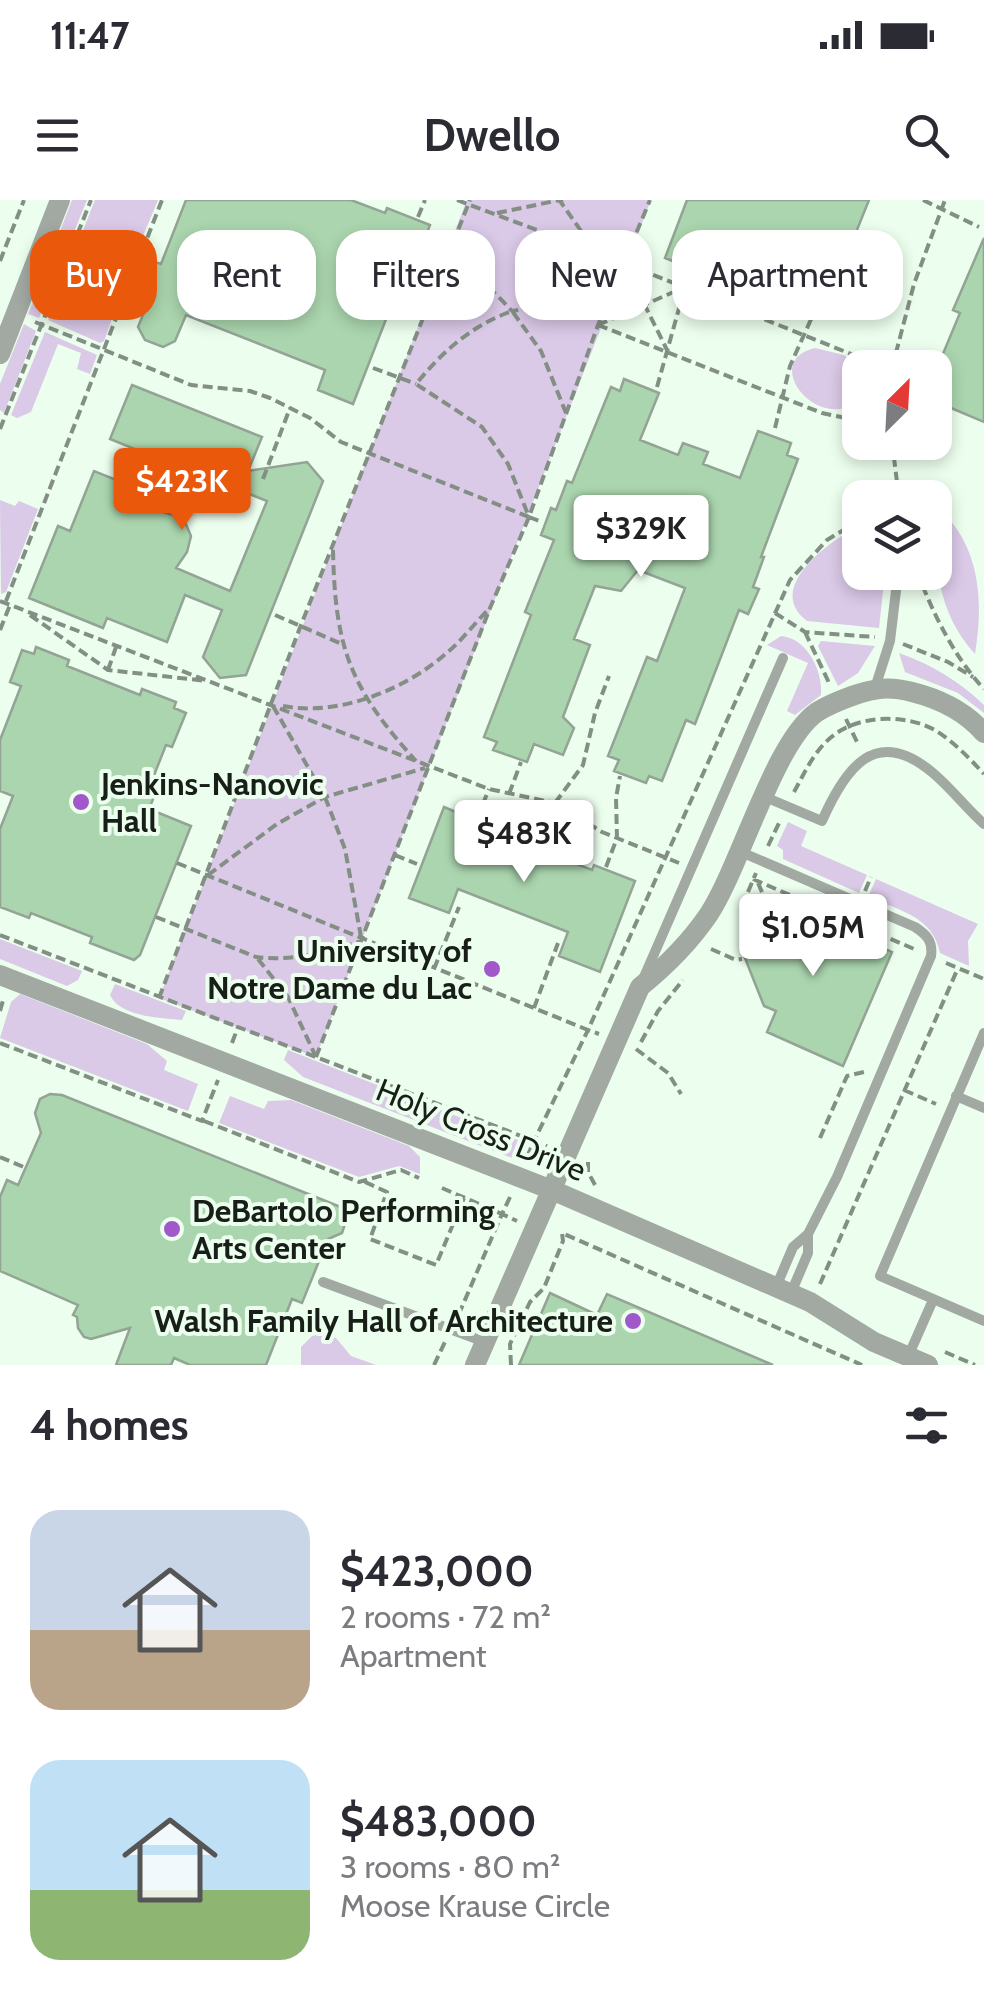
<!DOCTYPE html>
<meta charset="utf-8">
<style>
body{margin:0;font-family:Cabin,sans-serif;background:#f7f7f7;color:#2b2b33;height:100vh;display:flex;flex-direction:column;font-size:38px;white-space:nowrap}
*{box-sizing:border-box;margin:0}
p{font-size:32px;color:#7c7c81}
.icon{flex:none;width:55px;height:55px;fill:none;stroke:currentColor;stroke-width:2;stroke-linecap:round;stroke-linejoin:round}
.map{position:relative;height:1165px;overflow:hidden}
.panel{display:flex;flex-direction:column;background:#fff;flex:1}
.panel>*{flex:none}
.banner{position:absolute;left:30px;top:30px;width:925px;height:90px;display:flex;gap:20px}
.needle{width:65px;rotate:24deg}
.controls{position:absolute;left:842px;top:150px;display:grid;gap:20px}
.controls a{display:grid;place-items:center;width:110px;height:110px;border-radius:20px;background:#fff;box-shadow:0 5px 15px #0003;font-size:50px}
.price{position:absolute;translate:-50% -85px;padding:0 22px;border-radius:10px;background:#fff;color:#222;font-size:32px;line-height:65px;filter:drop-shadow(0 2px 5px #0008)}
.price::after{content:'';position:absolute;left:50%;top:60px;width:30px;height:22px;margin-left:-15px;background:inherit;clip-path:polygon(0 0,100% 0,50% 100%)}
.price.active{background:#ea580c;color:#fff}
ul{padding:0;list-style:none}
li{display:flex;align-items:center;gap:30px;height:250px;padding:0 30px}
li span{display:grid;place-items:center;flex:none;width:280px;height:200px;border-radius:30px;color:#555}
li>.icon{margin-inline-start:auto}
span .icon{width:120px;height:120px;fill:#fffc;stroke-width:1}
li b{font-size:42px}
h2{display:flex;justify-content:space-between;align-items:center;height:120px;padding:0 30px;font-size:42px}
.tag{padding:0 35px;border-radius:30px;background:#fff;box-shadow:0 5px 15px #0003;font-size:35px;line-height:90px}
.tag.active{background:#ea580c;color:#fff}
.status{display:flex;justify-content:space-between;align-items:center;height:70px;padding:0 50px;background:#fff;direction:ltr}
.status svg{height:28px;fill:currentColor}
header{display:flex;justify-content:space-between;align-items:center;height:130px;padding:0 30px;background:#fff;font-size:45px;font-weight:700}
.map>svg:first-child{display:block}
.green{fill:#dac9e7}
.building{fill:#aad5ae;stroke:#93a394;stroke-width:2.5;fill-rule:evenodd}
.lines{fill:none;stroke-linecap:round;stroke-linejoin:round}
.path{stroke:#838f84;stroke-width:4;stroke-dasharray:10 5;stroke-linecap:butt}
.lane{stroke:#a2a9a2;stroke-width:10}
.street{stroke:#a2a9a2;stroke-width:20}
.poi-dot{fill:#a058cb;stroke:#ecfeed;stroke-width:4}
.labels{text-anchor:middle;stroke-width:8;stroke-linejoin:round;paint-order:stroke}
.poi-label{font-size:32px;font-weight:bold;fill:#181e18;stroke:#ecfeed;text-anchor:start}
.street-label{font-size:32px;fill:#181e18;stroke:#ecfeed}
</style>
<div class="status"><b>11:47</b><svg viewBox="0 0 49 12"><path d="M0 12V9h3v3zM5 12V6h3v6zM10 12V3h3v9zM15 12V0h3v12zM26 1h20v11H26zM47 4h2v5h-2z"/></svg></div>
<header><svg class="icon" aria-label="menu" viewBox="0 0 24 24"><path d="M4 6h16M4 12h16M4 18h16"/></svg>Dwello<svg class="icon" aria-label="search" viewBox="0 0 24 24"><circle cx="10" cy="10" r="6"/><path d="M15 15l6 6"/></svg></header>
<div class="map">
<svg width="984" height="1165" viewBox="0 0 984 1165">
<rect width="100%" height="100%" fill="#ecfeed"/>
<path class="green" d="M72,0H87L39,118L28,114Z
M95,0H158L129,70L76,48Z
M467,0H651L316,857L159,798Z
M73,56L126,80L104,141L100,143L48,120Z
M24,124L36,131L4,213L0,210V184Z
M45,132L97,155L90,174L77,169L81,153L58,144L31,212L17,218L11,215Z
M815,148L844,155L860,167V200C818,235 759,161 815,148Z
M0,300L15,306L19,301L38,309L6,392L1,394Z
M935,305C980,343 984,399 975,454C935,410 935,360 935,305Z
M860,325V372L885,373L879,428L807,421C763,388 831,340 860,325Z
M781,436C807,438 823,471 821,495L795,515L787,511L808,463L767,445Z
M821,441L875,446L858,473L838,486L818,446Z
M899,453C931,464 959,481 984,505V513L958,493L905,472Z
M788,622L807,631L801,646L867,675L859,693L783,659V650L777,646Z
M876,679L978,724L968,741L969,766L940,753C933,716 898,710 868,697Z
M0,739L82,771L78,780L67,786L0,759Z
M115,784L186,811L182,820C161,818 120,817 110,795Z
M20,794L147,844L167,861L164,870L198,884L188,911L0,838L11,802Z
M288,850L525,943L527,946L520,961L303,877L284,860Z
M230,896L264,909L268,901L291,900L409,946L420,957V974L399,966L359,977L219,923Z
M323,1133L336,1138L351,1156L376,1165H301V1147L313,1135Z"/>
<path class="building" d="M186,0H351L385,13L387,8L430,25L418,57L411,55L353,204L318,190L325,170L186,115L175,141L163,147L145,140L138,127L149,100L135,95L149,60L161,64Z
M687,0H869L828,102L802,92L798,102L728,74L725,82L665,58Z
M984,38V222L951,208L935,244V173L960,113L953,110Z
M624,179L659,193L640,240L678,255L683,243L708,252L703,264L740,278L758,231L791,243L787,255L798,259L761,357H764L753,387L759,389L748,414L739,410L695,524L686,520L662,581L649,576L646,583L614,571L619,560L608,556L647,457L657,461L685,388L638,370L621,391L595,386L574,439L590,445L563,517L574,528L563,555L534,544L527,562L493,550L497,542L484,537L531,415L525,412L554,340L541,335L551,308L556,310L567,281L572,283L611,187L620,191Z
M132,185L262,237L248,271L307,262L323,281L246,475L220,478L203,457L222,410L185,395L167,442L107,418L103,428L29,398L58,326L70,331L94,271L139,289L152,256L110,239ZM168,262L267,301L230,391L176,368L187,352L191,336L185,322L179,317L150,308Z
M36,447L69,460L67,466L140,495L142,489L176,502L174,508L186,513L172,547L166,545L151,583L158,587L149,609L191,626L140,755L134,760L90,743L92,737L31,713L29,718L0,707V629L13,596L0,591V540L21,486L10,482L22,450L34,454Z
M444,607L482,623L481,627L592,670L594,665L635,681L600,772L559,756L568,732L458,689L449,713L409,698Z
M779,704L816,720L817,716L892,752L843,866L767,832L776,811L764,806L741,748L757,713Z
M50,894L62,895L343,1008L345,1024L342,1033L328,1039L302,1103L292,1099L266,1165H190L174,1158L171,1165H116L130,1128L91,1139L84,1137L78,1128L77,1117L73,1115L78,1105L0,1071V997L7,980L18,985L41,933L35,913L40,899Z
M550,1093L597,1115L607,1094L773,1165H519Z"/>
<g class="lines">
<path class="path" d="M457,0L596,52L886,168
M563,0L560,1L593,48
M923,0L979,27
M497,13L560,0
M418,17L425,0
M426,46C461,61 486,83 512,111L611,95
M72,50L131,74
M0,61L24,0
M624,63L668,152
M35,122L191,185L250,191L270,198L310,218L341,242L529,317L508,264L482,227L416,184C443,151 471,126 512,111L541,151L566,213
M598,125L822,213L860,221
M598,125L685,87
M373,168L416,184
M892,168L914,84L945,0
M657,187L685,87L694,70
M775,228L790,166L817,106L800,96
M0,229L91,0
M892,242L899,298
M263,279L290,208
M529,317L542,322
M333,350C335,448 350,488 416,561
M917,372C933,413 954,457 984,489
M0,401L489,589L555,603L602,632L679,663
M6,401L162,0
M775,413L805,432L875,437
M30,415L108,470L207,481
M275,415L342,444
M0,430L10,405
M805,432L830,485
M903,444L948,462L973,477
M108,470L116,447
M273,506L325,597L345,649L361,737
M283,506C339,517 407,489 449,451C463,439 474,424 487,411
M846,519L859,546
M794,592C805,572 815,549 834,535C861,514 910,514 938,532C955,543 970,559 984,574
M509,594L521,562
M555,603L583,565L595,513L609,476
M477,618L489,589
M768,646L781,619
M395,655L417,664
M177,663L588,830L790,380L827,340L860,320
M606,667L617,638L616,598L620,576
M208,675L277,624L325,597L425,568
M753,679L914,749
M758,683L768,706
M865,691L871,677
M748,692L756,673
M156,717L256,757C293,762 327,751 362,741
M848,729L852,719
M0,735L238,827
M711,749L736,760L742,759
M258,759L288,797L316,857
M946,763L984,779
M434,769L459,707
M159,798L301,425L470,0
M534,808L558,743
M0,811L4,797
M641,842L658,811L683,780
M0,843L202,921L218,880
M232,843L238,827L534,941L588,830L599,834
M636,849L668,873L681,894
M316,857L490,408L529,317L598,125L650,0
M904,890L936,904
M204,921L359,982L401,970L419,978
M820,938L847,876L864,872
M0,957L26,968
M527,957L534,941L547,946
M588,962V972L595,985
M365,982L387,992L370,1039L436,1065L464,998
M442,988L502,1014L458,1116
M510,997L502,1014L517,1021
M820,1084L958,768
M945,1152L975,1165
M434,1165L445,1142
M511,1165L510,1144L530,1102L544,1088L563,1041L562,1033L862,1165"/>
<path class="lane" d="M875,488L890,441L898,374
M765,597L822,621C845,569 875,524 933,573C951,588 966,608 984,624
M741,652L915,727C927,735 933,741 931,756L837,977L808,1034L793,1047L776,1087
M644,777L783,458
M984,833L880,1076L984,1121
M956,896L984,908
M323,1082L485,1142
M791,1093L808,1053V1034
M907,1159L933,1100"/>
<path class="street" d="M0,154L60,0
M0,775L552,990L810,1102L874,1142L928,1165
M475,1165L640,787C666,766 690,742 709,714C741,665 774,542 817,512C828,505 841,500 852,496C875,488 889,486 912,492C940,499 965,511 984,533"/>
</g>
<g class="poi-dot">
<circle cx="81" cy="602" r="10"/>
<circle cx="492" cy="769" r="10"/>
<circle cx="172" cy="1029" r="10"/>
<circle cx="633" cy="1121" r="10"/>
</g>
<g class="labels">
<g class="poi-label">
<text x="101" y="595">Jenkins-Nanovic<tspan x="101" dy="37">Hall</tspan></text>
<text x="472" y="762" text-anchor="end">University of<tspan x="472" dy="37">Notre Dame du Lac</tspan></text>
<text x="192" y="1022">DeBartolo Performing<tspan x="192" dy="37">Arts Center</tspan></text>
<text x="613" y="1132" text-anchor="end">Walsh Family Hall of Architecture</text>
</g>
<g class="street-label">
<text transform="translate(481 930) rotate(22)" y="11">Holy Cross Drive</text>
</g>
</g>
</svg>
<div class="controls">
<a><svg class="needle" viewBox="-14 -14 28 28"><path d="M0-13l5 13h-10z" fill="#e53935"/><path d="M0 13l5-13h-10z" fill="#7c7c81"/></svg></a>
<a><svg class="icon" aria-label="layers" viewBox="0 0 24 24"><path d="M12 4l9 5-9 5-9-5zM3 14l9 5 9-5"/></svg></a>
</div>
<b class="price active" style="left:182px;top:333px">$423K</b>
<b class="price" style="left:641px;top:380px">$329K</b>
<b class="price" style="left:524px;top:685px">$483K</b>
<b class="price" style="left:813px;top:779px">$1.05M</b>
<div class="banner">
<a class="tag active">Buy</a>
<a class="tag">Rent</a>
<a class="tag">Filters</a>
<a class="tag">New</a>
<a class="tag">Apartment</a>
</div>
</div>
<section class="panel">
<h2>4 homes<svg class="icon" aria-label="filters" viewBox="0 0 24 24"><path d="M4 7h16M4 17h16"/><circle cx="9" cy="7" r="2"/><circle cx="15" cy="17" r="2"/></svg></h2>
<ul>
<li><span style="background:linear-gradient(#c9d6e8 60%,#b9a48a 0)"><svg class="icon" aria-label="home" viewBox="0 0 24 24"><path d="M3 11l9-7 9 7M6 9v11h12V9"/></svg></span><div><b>$423,000</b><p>2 rooms · 72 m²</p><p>Apartment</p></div></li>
<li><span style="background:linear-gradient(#bfe0f5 65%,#8fb573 0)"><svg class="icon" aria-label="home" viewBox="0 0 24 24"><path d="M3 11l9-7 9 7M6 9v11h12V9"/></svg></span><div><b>$483,000</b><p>3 rooms · 80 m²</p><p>Moose Krause Circle</p></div></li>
</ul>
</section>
